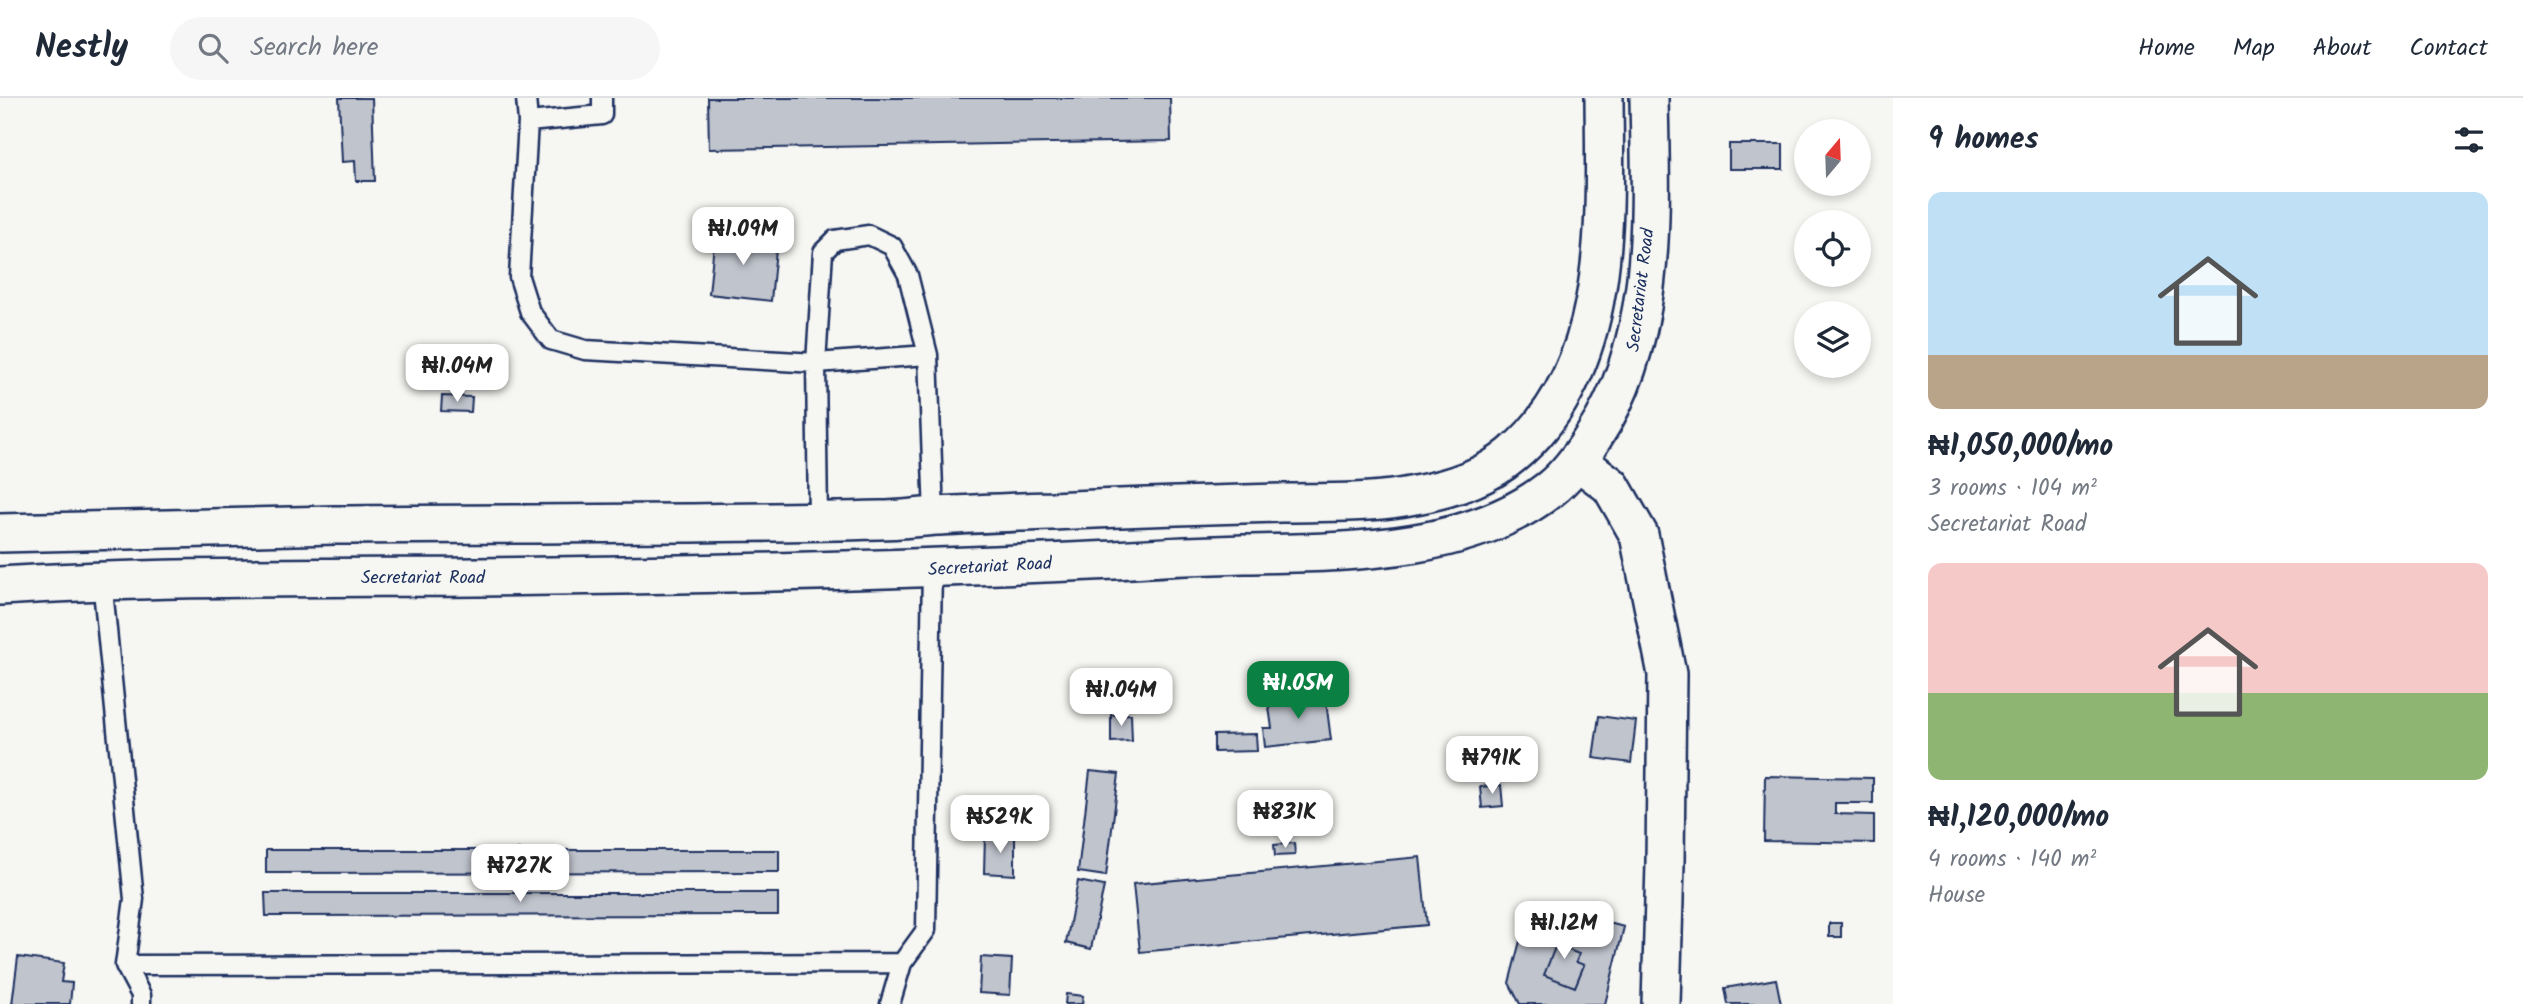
<!DOCTYPE html>
<meta charset="utf-8">
<style>
body{margin:0;font-family:Kalam,sans-serif;background:#f6f6f7;color:#1f2937;height:100vh;display:flex;flex-direction:column;font-size:26px;white-space:nowrap}
*{box-sizing:border-box;margin:0}
p{font-size:23px;color:#747a83}
.icon{flex:none;width:38px;height:38px;fill:none;stroke:currentColor;stroke-width:2;stroke-linecap:round;stroke-linejoin:round}
.map{position:relative;flex:1;overflow:hidden}
.details{display:flex;flex-direction:column;background:#fff;width:630px}
.details>*{flex:none}
.needle{width:46px;rotate:19deg}
.fabs{position:absolute;left:1794px;top:21px;display:grid;gap:14px}
.fabs a{display:grid;place-items:center;width:77px;height:77px;border-radius:50%;background:#fff;box-shadow:0 4px 10px #0003;font-size:35px}
.price{position:absolute;translate:-50% -60px;padding:0 16px;border-radius:14px;background:#fff;color:#222;font-size:23px;line-height:46px;filter:drop-shadow(0 2px 4px #0008)}
.price::after{content:'';position:absolute;left:50%;top:42px;width:21px;height:16px;margin-left:-10px;background:inherit;clip-path:polygon(0 0,100% 0,50% 100%)}
.price.selected{background:#0b8043;color:#fff}
ul{padding:0;list-style:none}
li{display:grid;align-content:center;gap:14px;height:371px;padding:0 35px}
li span{display:grid;place-items:center;height:217px;border-radius:14px;color:#555}
li>.icon{margin-inline-start:auto}
span .icon{width:126px;height:126px;fill:#fffc;stroke-width:1}
li b{font-size:30px}
h2{display:flex;justify-content:space-between;align-items:center;height:84px;padding:0 35px;font-size:30px}
header{display:flex;align-items:center;gap:42px;box-sizing:border-box;height:98px;padding:0 35px;background:#fff;border-bottom:2px solid #e0e1e3}
header strong{font-size:33px}
nav{display:flex;gap:38px;margin-inline-start:auto;font-size:24px}
.search{width:490px;height:63px;background:#f6f6f7;display:flex;align-items:center;gap:18px;box-sizing:border-box;padding:0 24px;border-radius:38px;color:#747a83;font-size:26px}
main{display:flex;flex:1;min-height:0}
.map>svg:first-child{display:block}
.building{fill:#c0c4cd;stroke:#1b2f5e;stroke-width:2;fill-rule:evenodd}
.lines{fill:none;stroke-linecap:round;stroke-linejoin:round}
.service-casing{stroke:#1b2f5e;stroke-width:23}
.minor-casing{stroke:#1b2f5e;stroke-width:42}
.service{stroke:#f6f6f2;stroke-width:18}
.minor{stroke:#f6f6f2;stroke-width:37}
.labels{text-anchor:middle;stroke-width:5;stroke-linejoin:round;paint-order:stroke}
.street-label{font-size:18px;fill:#1b2f5e;stroke:#f6f6f2}
</style>
<header>
<strong>Nestly</strong>
<div class="search"><svg class="icon" aria-label="search" viewBox="0 0 24 24"><circle cx="10" cy="10" r="6"/><path d="M15 15l6 6"/></svg>Search here</div>
<nav><a>Home</a><a>Map</a><a>About</a><a>Contact</a></nav>
</header>
<main>
<div class="map">
<svg width="1893" height="906" viewBox="0 0 1893 906">
<rect width="100%" height="100%" fill="#f6f6f2"/>
<filter id="ink" filterUnits="userSpaceOnUse"><feTurbulence type="fractalNoise" baseFrequency=".0143" numOctaves="2"/><feDisplacementMap in="SourceGraphic" scale="14" xChannelSelector="R" yChannelSelector="G"/><feConvolveMatrix kernelMatrix="1 2 1 2 8 2 1 2 1" color-interpolation-filters="sRGB"/></filter>
<g filter="url(#ink)">
<path class="building" d="M339,0H372L375,83H356L355,63L342,64Z
M708,0H1170L1171,43L709,51Z
M1729,46H1783V71H1729Z
M715,135L777,141L771,203L709,196Z
M442,298L472,299L471,314L441,313Z
M1325,595L1331,642L1265,649L1263,630H1272L1268,602Z
M1131,616L1132,643L1111,644V617Z
M1599,618L1636,623L1631,665L1593,660Z
M1256,636L1257,653L1214,654V637Z
M1090,673L1119,676L1106,778L1078,774Z
M1765,678L1873,680V705H1835V716L1874,717V745L1764,743Z
M1501,687L1503,708L1482,710L1480,689Z
M985,737L1015,738V777L984,775Z
M1294,745L1295,757L1275,758L1274,747Z
M266,752H779V774L266,775Z
M1420,759L1427,827L1140,854L1133,786Z
M1078,783L1104,788L1091,851L1066,845Z
M265,795H778V817L266,818Z
M1530,805L1550,810L1547,820L1602,834L1605,824L1624,829L1605,906H1520L1509,885ZM1556,847L1579,856L1576,864L1584,867L1575,889L1544,877Z
M1829,825H1841V839H1829Z
M1556,847L1579,856L1576,864L1584,867L1575,889L1544,877Z
M18,859L64,865L61,884L72,885L70,906H12Z
M981,859L1012,861L1010,897L979,895Z
M1776,881L1781,906H1728L1725,890Z
M1066,896L1083,898L1082,906H1065Z"/>
<g class="lines">
<g class="service-casing">
<path id="service" d="M526,0L528,24L519,179L530,214L551,242L585,252L816,265L928,257
M528,24L602,17V0
M818,422L816,265L823,154L835,142L869,137L892,148L908,177L928,257L934,418
M102,482L134,801L125,867L141,897V906
M125,867L902,865
M890,906L902,865L926,832L932,471"/>
</g>
<g class="minor-casing">
<path id="minor" d="M1578,363L1611,388L1639,437L1667,576L1665,766L1661,906
M0,435C112,433 223,429 335,427C517,425 698,427 880,422C899,422 918,419 937,418C976,416 1014,414 1052,413C1129,409 1205,407 1282,405C1325,404 1373,406 1415,397C1449,391 1485,380 1512,357C1614,272 1605,121 1604,0
M0,488C159,478 318,480 478,479C690,477 902,472 1114,462C1157,459 1200,457 1244,456C1342,454 1468,456 1550,391C1568,377 1582,357 1594,338C1659,240 1651,113 1649,0"/>
</g>
<use href="#service" class="service"/>
<use href="#minor" class="minor"/>
</g>
</g>
<g class="labels">
<g class="street-label">
<text transform="translate(1640 192) rotate(-83)" y="6">Secretariat Road</text>
<text transform="translate(990 468) rotate(-3)" y="6">Secretariat Road</text>
<text x="423" y="485">Secretariat Road</text>
</g>
</g>
</svg>
<div class="fabs">
<a><svg class="needle" viewBox="-14 -14 28 28"><path d="M0-13l5 13h-10z" fill="#e53935"/><path d="M0 13l5-13h-10z" fill="#747a83"/></svg></a>
<a><svg class="icon" aria-label="locate" viewBox="0 0 24 24"><circle cx="12" cy="12" r="6"/><path d="M12 2v4M12 18v4M2 12h4M18 12h4"/></svg></a>
<a><svg class="icon" aria-label="layers" viewBox="0 0 24 24"><path d="M12 4l9 5-9 5-9-5zM3 14l9 5 9-5"/></svg></a>
</div>
<b class="price" style="left:743px;top:169px">₦1.09M</b>
<b class="price" style="left:457px;top:306px">₦1.04M</b>
<b class="price selected" style="left:1298px;top:623px">₦1.05M</b>
<b class="price" style="left:1121px;top:630px">₦1.04M</b>
<b class="price" style="left:1492px;top:698px">₦791K</b>
<b class="price" style="left:1285px;top:752px">₦831K</b>
<b class="price" style="left:1000px;top:757px">₦529K</b>
<b class="price" style="left:520px;top:806px">₦727K</b>
<b class="price" style="left:1564px;top:863px">₦1.12M</b>
</div>
<section class="details">
<h2>9 homes<svg class="icon" aria-label="filters" viewBox="0 0 24 24"><path d="M4 7h16M4 17h16"/><circle cx="9" cy="7" r="2"/><circle cx="15" cy="17" r="2"/></svg></h2>
<ul>
<li><span style="background:linear-gradient(#bfe0f5 75%,#b9a48a 0)"><svg class="icon" aria-label="home" viewBox="0 0 24 24"><path d="M3 11l9-7 9 7M6 9v11h12V9"/></svg></span><div><b>₦1,050,000/mo</b><p>3 rooms · 104 m²</p><p>Secretariat Road</p></div></li>
<li><span style="background:linear-gradient(#f6c9c9 60%,#8fb573 0)"><svg class="icon" aria-label="home" viewBox="0 0 24 24"><path d="M3 11l9-7 9 7M6 9v11h12V9"/></svg></span><div><b>₦1,120,000/mo</b><p>4 rooms · 140 m²</p><p>House</p></div></li>
</ul>
</section>
</main>
